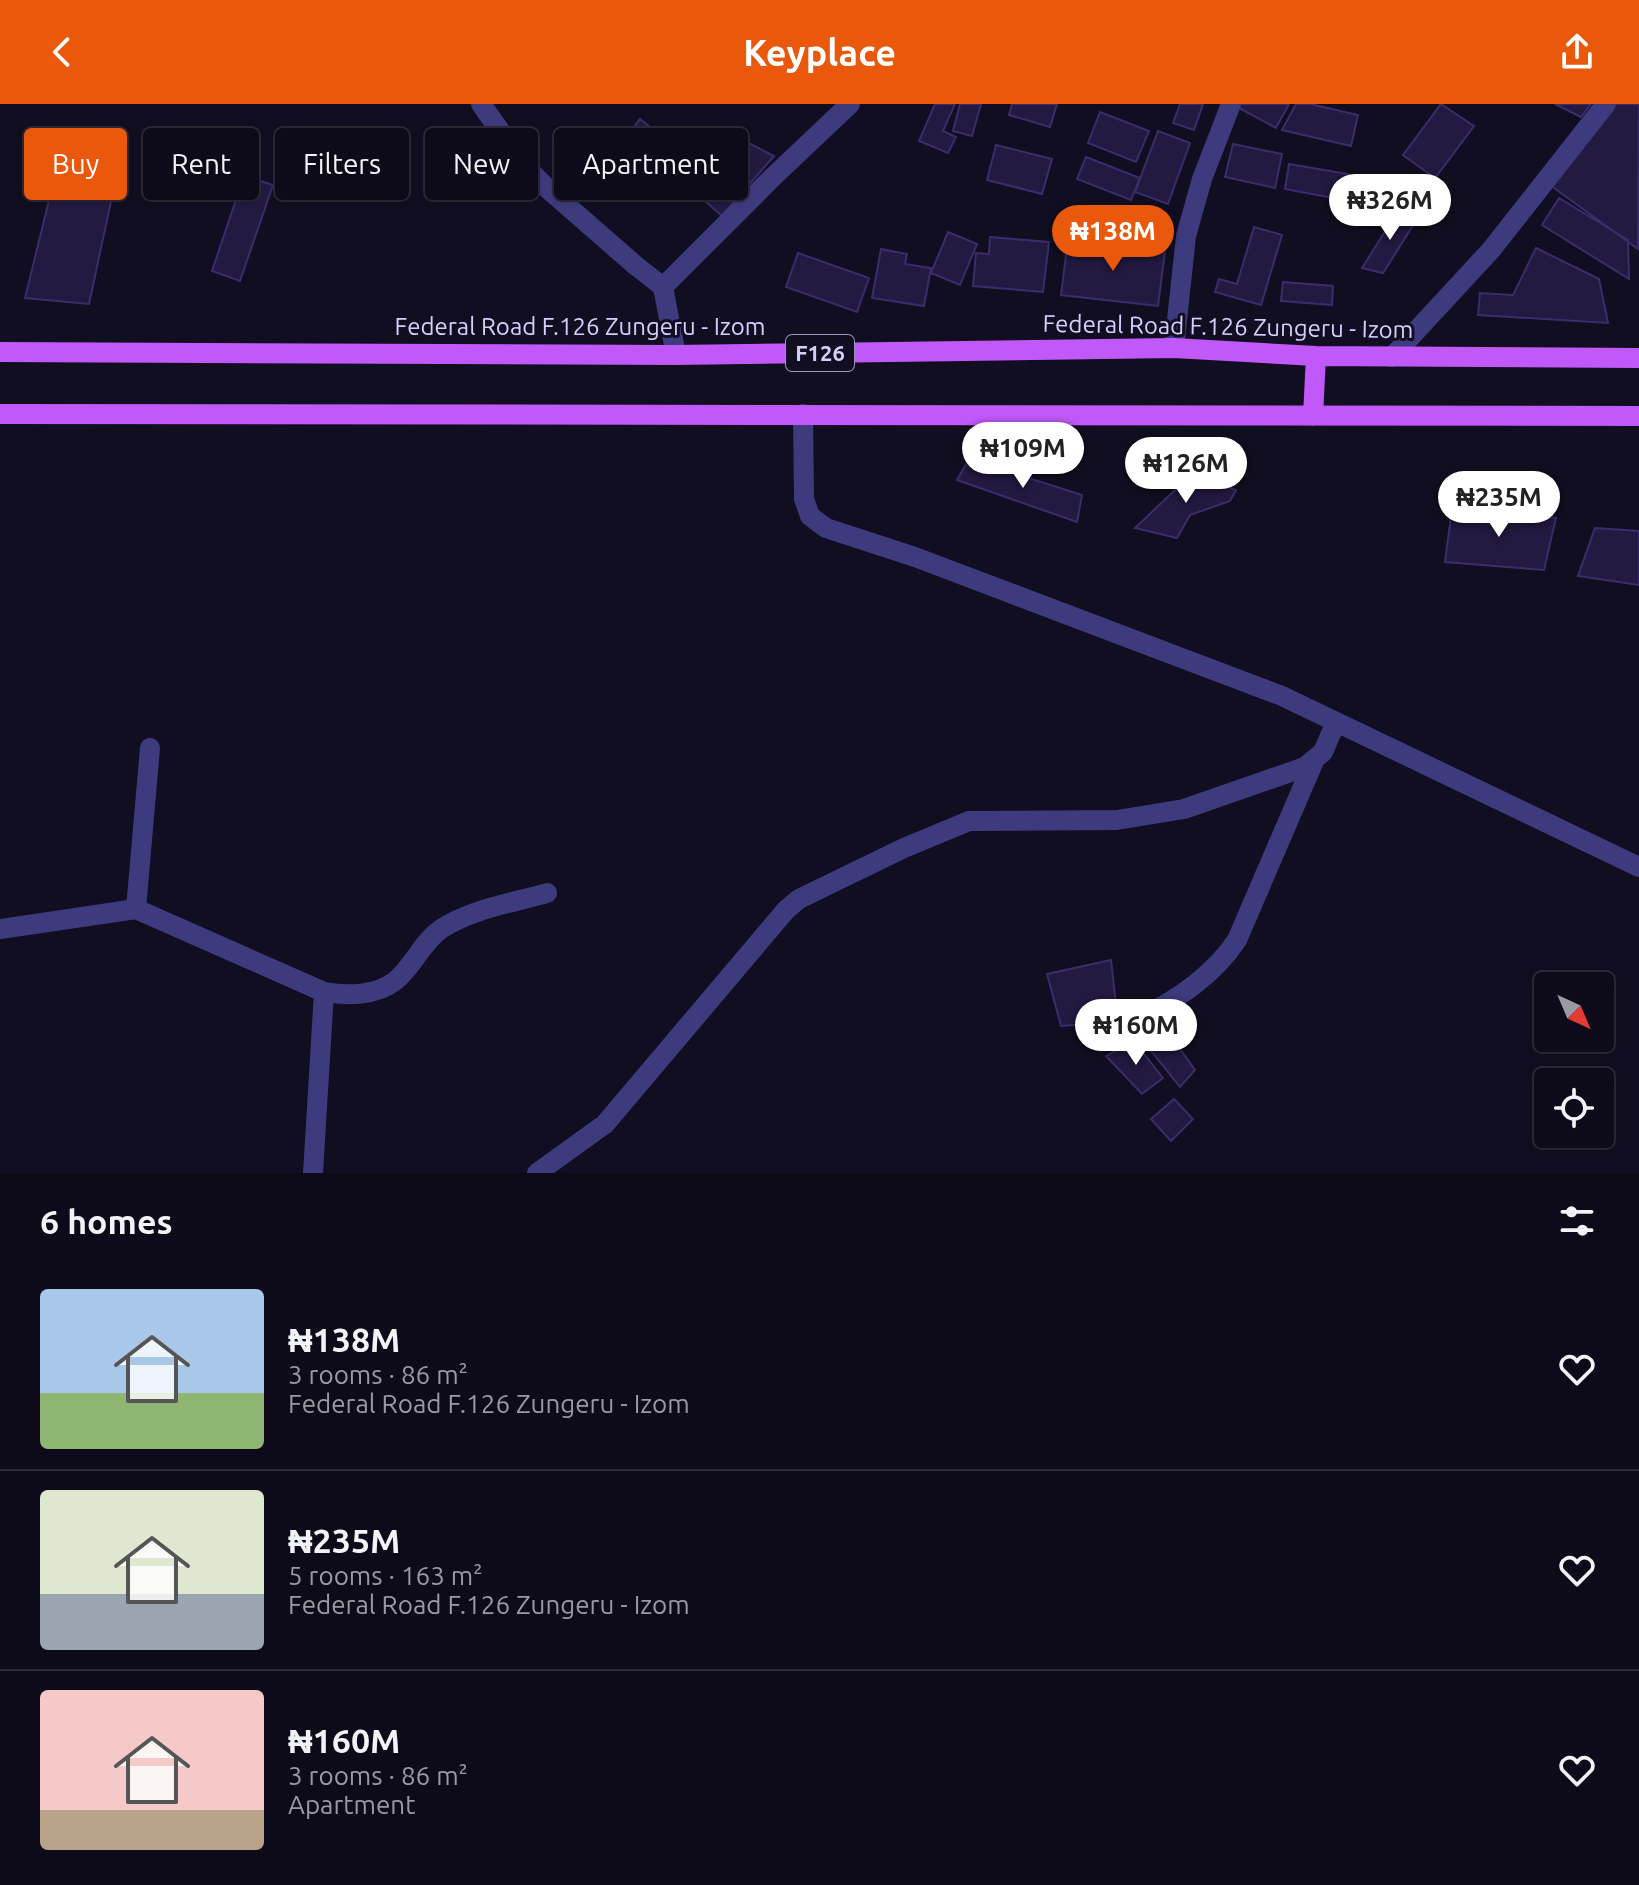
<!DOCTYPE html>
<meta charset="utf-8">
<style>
body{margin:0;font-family:Ubuntu,sans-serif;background:#1b1826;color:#f1f3f6;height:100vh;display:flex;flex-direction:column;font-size:30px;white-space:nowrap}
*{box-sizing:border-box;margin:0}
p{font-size:26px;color:#9a9aa2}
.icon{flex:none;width:44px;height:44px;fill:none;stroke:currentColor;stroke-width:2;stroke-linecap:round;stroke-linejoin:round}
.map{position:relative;height:1069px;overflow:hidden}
.sheet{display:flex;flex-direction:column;background:#0d0a19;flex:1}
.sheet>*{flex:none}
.top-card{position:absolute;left:24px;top:24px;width:800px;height:72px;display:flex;gap:16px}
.needle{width:52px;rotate:136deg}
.controls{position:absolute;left:1534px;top:868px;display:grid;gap:16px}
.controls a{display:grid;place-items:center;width:80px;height:80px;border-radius:8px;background:#0d0a19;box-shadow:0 2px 6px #0004,0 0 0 2px #2d2b38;font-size:40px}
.price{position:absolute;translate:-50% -68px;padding:0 18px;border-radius:28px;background:#fff;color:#222;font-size:26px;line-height:52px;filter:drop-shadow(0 2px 4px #0008)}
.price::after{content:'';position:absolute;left:50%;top:48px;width:24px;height:18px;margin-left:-12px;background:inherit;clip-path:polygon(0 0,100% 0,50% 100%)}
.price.current{background:#ea580c;color:#fff}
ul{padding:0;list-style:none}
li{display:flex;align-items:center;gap:24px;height:200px;padding:0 40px}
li+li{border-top:2px solid #2d2b38}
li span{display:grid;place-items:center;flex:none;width:224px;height:160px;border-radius:8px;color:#555}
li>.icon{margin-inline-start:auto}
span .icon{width:96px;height:96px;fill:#fffc;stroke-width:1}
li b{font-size:34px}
h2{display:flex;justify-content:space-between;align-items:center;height:96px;padding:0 40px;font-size:34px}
.tag{padding:0 28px;border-radius:8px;background:#0d0a19;box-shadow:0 2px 6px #0004,0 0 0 2px #2d2b38;font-size:28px;line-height:72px}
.tag.current{background:#ea580c;color:#fff}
header{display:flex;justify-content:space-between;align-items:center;height:104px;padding:0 40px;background:#ea580c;color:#fff;font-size:36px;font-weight:700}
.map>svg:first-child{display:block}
.building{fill:#231a41;stroke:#3b2d6c;stroke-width:2}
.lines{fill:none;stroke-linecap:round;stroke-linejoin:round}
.minor{stroke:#3e3a7e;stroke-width:20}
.major{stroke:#c159fa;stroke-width:20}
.labels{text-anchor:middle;stroke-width:6;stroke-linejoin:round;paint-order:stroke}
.shield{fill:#110e21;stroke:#9a95bc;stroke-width:2}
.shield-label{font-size:22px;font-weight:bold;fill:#d5cffe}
.street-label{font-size:24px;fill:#d5cffe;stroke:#110e21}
</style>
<header><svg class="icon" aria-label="back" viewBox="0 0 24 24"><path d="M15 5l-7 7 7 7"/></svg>Keyplace<svg class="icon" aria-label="share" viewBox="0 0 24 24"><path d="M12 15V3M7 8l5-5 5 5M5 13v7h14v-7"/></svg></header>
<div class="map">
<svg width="1639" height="1069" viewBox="0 0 1639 1069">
<rect width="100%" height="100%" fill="#110e21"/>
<path class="building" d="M935,0H955L943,27L956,33L948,49L919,37Z
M960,0H981L972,32L953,27Z
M1012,0H1057L1050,23L1009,11Z
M1180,0H1203L1194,26L1173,19Z
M1241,0H1289L1276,24L1239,4Z
M1296,0H1310L1358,11L1351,42L1282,26Z
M1441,0L1474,22L1435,74L1403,51Z
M1555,0H1591L1581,13Z
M1609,0H1639L1638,145L1550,81Z
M1100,8L1149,27L1136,58L1088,39Z
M640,15L683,49L669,67L626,34Z
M1158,27L1190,39L1168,100L1135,88Z
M745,37L774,52L722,112L685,79L704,58L722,65Z
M1233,40L1282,50L1275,84L1225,73Z
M996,41L1052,55L1042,90L987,76Z
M1086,53L1140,74L1131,96L1077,75Z
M1289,60L1348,70L1344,96L1285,85Z
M244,72L273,81L240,177L212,167Z
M54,76L112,93L89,200L25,194Z
M1559,94L1628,136L1629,175L1542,121Z
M1399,105L1417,115L1383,169L1362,164Z
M1254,123L1282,131L1261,201L1215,188L1219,175L1237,180Z
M948,128L977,140L960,181L931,169Z
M990,133L1049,138L1043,188L973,182L976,149L989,150Z
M1068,135L1165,147L1158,202L1061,191Z
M1536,144L1599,175L1608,219L1478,211L1480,189L1513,191Z
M881,145L907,150L905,160L931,164L924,202L872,194Z
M798,149L869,174L857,208L786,183Z
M1283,178L1333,182L1332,201L1281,197Z
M969,355L1082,391L1077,418L957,376Z
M1206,368L1207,376L1236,386L1230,397L1190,411L1177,434L1135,424L1193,369Z
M1452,404L1556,414L1544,466L1445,458Z
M1595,424L1639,427V481L1578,472Z
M1111,856L1118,918L1061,922L1047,870Z
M1165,924L1195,966L1180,983L1143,937Z
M1134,937L1163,974L1142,990L1106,952Z
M1174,995L1193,1015L1171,1037L1151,1015Z"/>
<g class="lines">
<path class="minor" d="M481,0L525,62L548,85L635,161L663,183L676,251
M663,183L774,72L850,0
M1174,244L1186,132L1202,75L1231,0
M1392,253L1491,146L1606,0
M803,310L804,395L810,412L826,424L915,453L1282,592L1639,763
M136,805L324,888C347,892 376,892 395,877C413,863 422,838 441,825C471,805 512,799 547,789
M0,825L136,805L150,644
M1143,912C1179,895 1215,869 1237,836L1314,657
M313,1069L324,888
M537,1069L605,1020L786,806L799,795L904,744L969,717L1117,716L1184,705L1305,663L1323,648L1336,618"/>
<path class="major" d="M0,248L676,251L1174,244L1316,252L1639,254
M0,310L1639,312
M1313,312L1316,252"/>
</g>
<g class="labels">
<rect class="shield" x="786" y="231" width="68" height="36" rx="6"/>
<g class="shield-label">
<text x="820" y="257">F126</text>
</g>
<g class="street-label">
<text x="580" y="231">Federal Road F.126 Zungeru - Izom</text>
<text transform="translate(1228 223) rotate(1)" y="8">Federal Road F.126 Zungeru - Izom</text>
</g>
</g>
</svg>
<div class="controls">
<a><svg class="needle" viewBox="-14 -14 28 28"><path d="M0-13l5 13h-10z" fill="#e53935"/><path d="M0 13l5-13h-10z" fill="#9a9aa2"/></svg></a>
<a><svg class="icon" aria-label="locate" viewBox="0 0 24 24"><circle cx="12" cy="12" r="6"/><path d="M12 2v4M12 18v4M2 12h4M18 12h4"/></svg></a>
</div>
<b class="price" style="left:1390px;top:138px">₦326M</b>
<b class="price current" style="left:1113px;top:169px">₦138M</b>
<b class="price" style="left:1023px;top:386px">₦109M</b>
<b class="price" style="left:1186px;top:401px">₦126M</b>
<b class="price" style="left:1499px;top:435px">₦235M</b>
<b class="price" style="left:1136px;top:963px">₦160M</b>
<div class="top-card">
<a class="tag current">Buy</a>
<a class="tag">Rent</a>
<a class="tag">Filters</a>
<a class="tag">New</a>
<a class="tag">Apartment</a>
</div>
</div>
<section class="sheet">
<h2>6 homes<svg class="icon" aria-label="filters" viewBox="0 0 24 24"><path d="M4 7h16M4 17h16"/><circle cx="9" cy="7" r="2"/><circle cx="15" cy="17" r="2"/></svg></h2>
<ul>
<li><span style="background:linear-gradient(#a9c7e8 65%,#8fb573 0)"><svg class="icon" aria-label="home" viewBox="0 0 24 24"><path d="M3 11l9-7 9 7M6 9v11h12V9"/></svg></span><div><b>₦138M</b><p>3 rooms · 86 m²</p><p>Federal Road F.126 Zungeru - Izom</p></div><svg class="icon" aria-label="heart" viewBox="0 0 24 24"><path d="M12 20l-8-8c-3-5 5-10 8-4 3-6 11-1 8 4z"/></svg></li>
<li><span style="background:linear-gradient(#dfe7d0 65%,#9aa5b1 0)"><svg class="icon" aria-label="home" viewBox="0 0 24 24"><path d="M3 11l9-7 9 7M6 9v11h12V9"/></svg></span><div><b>₦235M</b><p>5 rooms · 163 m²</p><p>Federal Road F.126 Zungeru - Izom</p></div><svg class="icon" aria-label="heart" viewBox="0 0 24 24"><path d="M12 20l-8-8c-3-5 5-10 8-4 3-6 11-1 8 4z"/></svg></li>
<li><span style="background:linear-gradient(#f6c9c9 75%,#b9a48a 0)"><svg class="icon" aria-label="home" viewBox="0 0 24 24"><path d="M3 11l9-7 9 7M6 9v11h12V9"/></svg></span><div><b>₦160M</b><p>3 rooms · 86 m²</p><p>Apartment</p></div><svg class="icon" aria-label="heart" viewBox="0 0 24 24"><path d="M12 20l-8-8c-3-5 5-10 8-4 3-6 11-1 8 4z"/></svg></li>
</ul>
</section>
